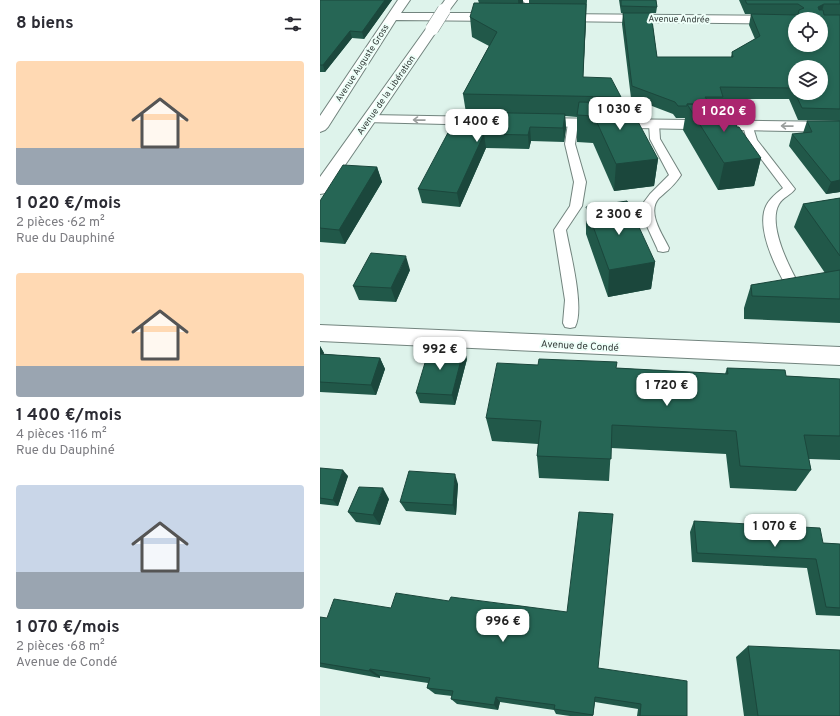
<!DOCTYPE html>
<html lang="fr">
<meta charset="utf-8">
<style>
body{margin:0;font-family:Overpass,sans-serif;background:#f2f2f3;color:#2b2b33;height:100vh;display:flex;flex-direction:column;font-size:15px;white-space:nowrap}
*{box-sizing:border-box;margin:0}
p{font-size:13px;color:#7c7c81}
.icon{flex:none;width:22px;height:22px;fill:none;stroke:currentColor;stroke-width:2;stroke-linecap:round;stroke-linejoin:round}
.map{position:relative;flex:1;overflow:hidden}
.sheet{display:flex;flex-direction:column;background:#fff;width:320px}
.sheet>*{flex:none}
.fabs{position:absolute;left:468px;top:12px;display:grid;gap:8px}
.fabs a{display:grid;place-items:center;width:40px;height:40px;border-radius:50%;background:#fff;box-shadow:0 2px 6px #0003;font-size:20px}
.price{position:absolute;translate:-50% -34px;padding:0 9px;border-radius:8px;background:#fff;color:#222;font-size:13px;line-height:26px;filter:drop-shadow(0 1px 2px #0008)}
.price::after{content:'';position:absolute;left:50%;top:24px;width:12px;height:9px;margin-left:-6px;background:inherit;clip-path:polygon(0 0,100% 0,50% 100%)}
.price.selected{background:#ab266f;color:#fff}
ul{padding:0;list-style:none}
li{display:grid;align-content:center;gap:8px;height:212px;padding:0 16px}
li span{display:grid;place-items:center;height:124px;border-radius:4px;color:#555}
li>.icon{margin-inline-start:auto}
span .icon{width:72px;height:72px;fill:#fffc;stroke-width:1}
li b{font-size:17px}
h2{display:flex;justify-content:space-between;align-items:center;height:48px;padding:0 16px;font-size:17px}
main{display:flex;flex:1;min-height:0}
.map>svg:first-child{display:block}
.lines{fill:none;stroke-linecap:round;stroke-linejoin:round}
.service-casing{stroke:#72847e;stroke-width:2}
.minor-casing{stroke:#72847e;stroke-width:2}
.tertiary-casing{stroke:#72847e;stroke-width:2}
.secondary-casing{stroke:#72847e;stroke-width:2}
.service{fill:#fff;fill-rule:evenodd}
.minor{fill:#fff;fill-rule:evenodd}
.tertiary{fill:#fff;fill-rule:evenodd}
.secondary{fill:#fff;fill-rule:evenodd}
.secondary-bridge-casing{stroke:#72847e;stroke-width:14;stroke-linecap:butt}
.secondary-bridge{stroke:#fff;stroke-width:13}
.wall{fill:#215849}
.shaded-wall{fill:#1b473c}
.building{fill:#266655;stroke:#1b473c;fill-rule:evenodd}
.oneway{stroke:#999d9c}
.labels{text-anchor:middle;stroke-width:4;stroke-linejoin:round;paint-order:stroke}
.far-street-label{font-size:9px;fill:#333b38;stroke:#eefff9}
.street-label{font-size:10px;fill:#333b38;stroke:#eefff9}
</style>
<main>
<section class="sheet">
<h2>8 biens<svg class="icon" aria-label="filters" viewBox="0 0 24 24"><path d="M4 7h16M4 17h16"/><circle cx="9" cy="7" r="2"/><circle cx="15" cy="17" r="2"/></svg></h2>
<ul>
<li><span style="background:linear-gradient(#ffd9b3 70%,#9aa5b1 0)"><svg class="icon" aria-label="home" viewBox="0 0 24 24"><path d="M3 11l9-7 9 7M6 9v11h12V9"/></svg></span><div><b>1 020 €/mois</b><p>2 pièces · 62 m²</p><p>Rue du Dauphiné</p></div></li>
<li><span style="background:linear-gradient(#ffd9b3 75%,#9aa5b1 0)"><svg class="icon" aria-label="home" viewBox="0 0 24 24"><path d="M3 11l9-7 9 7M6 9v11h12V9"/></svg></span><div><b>1 400 €/mois</b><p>4 pièces · 116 m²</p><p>Rue du Dauphiné</p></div></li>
<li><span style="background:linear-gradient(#c9d6e8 70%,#9aa5b1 0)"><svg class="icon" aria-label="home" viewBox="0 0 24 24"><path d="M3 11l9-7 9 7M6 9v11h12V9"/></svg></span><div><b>1 070 €/mois</b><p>2 pièces · 68 m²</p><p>Avenue de Condé</p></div></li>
</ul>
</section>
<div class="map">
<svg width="520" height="716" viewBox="0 0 520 716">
<rect width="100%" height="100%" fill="#def3eb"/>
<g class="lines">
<g class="service-casing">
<path id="service" d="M202,0H210L213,3L206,17L202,19L198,17L205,3Z
M253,120L258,123L255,144L266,182L262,206L246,230C250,252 265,308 255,327L250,328L245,327L243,323L245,300L234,230L250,206L254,182L245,144L248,123Z
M334,121L339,124L340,139L361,175C355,185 347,191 339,198C326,212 343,235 349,248L348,251L343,252L338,251L337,248L325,222L322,208L324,202L330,194L349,175L330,139L329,124Z
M428,123L432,124L437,140L475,189C471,195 463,197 459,204C447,225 470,269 481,288L479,291L474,293L469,291C458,272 439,236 444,212C446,202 454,195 463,188L427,140L423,126Z"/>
</g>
<g class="minor-casing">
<path id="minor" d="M78,0H90L81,13H179L183,14L185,17L183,20L179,21L76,20L8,127L5,130L0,132V116Z
M235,14L475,16L480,19H475V24L231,21L229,18L231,15Z
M50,115L165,117L170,118L172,121L170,124L165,125L45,122L43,119L45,116Z
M215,118L520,122V132L215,126L210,125L208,122L210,119Z"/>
</g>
<g class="tertiary-casing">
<path id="tertiary" d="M0,325L520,347V365L0,341Z"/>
</g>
<g class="secondary-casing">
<path id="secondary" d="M125,0H137L128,12H120L118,10Z
M112,25L116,26L118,29L6,193L0,194V177L108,26Z"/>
</g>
<use href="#service" class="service"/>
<use href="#minor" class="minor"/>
<use href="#tertiary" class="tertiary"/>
<use href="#secondary" class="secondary"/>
<g class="secondary-bridge-casing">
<path id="secondary-bridge" d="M112,29L124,10"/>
</g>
<use href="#secondary-bridge" class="secondary-bridge"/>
</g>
<path class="wall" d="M0,0H72L44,39L32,38L5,72H0Z
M158,0H203V4H209V0H267L263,77L301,97V103L338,159L334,186L294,191L273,143L257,142V117L245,116L246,128L244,142L211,141L209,149L166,148L140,207L102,203L98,189L146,113L143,94L169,46L152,37L150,17L159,3Z
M299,0H336L337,7L336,13H331L337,57H411L412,52L435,39L429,25L431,14H475H425L419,0H520V121L478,120L469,99H402L401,105L417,127L441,158L434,186L398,190L363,130L365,118H356L353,114L311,98L302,24L303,13H301Z
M487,121H520V192L506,194L469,146L472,134L483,133Z
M57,167L62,182L25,244L0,242V201Z
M520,198V323L424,319V308L431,285L505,273L474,227L483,204Z
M266,207L335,262L331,289L288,297L266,234Z
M90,270L76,302L39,300L33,286Z
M0,346L4,353L3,354L60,358L65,369L56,395L0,392Z
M147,359L135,405L100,403L96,393Z
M296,368L405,374L407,368L466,376L520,379V460L489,459L491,470L476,491L410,488L406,454L291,448L289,481L219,478L217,456L218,444L172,441L166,418Z
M0,468L28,476L18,506L0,504Z
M138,484L136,515L86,511L80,502Z
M69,499L60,525L36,522L28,512Z
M374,521L503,543L520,544V616L496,615L487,568L372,562L370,532Z
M0,617L278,668L367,716H317L318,709L275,702L273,716H250L236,714L234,710L180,702L178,710L137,704L131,699L132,696L115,694L107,688L108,683L60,676V678L0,667Z
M428,646L520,716H424L416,657Z"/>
<path class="shaded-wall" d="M65,0H72L44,39L42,32Z
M198,0H203V3L199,12Z
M266,4V23L262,97L263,77Z
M504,4L501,14L498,7Z
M30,31L32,38L5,72L3,65Z
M245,114L246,128L244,142L243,128Z
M210,127L211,141L209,149L208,135Z
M164,134L166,148L140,207L137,193Z
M441,158L434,186L398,190L404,163Z
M338,159L334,186L294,191L296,164Z
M57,167L62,182L25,244L19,230Z
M520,180V192L506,194L511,182Z
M86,256L90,270L76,302L71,288Z
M335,262L331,289L288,297L289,270Z
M0,346L4,353L0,362Z
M144,348L147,359L135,405L132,395Z
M60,358L65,369L56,395L51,385Z
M23,470L28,476L18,506L13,500Z
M135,474L138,484L136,515L133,505Z
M63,488L69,499L60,525L53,515Z
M50,669L60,676V678L49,671Z
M176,697L180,702L178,710L174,705Z"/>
<path class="building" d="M0,0H65L42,32L30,31L3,65H0Z
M301,0H336L337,7L301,6Z
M425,0H520V4H504L498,7L499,10H503L504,15H520V109L482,108L475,93H501V67H475V93L473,88L400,87L403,97H385L390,104H367V106H358L355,102L312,86L303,13H331L337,57H413L412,52L440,36L431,14L478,15L479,10L484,8L478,4H427ZM475,19H501V45H475Z
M154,3L266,4L263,77L291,78L301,97L143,94L177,32L150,17Z
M259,102L308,103L338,159L296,164L274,116L257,115Z
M367,104L404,105L416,122L417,127H419L441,158L404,163Z
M139,112L245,114L243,128L210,127L208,135L164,134L137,193L98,189Z
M487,121H520V180L511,182L472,134L492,132Z
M23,165L57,167L19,230L0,228V201Z
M520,198V256L483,204Z
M307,201L335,262L289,270L266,207Z
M51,253L86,256L71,288L33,286Z
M520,270V299L432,296L431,285Z
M110,346L144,348L132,395L96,393Z
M0,354L60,358L51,385L0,382Z
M219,359L297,362L296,368L408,374L407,368L465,370L466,376L520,379V436L484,435L491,470L420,466L416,431L292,425L291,459L217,456L221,421L166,418L177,363L218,365Z
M0,468L23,470L13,500L0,498Z
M89,471L135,474L133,505L80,502Z
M39,487L63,488L53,515L28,512Z
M259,512L293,514L278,668L367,681V716H320L321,704L275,697L273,715L234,709L235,705L176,697L174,705L131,699L133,691L107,688L110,678L50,669L49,671L0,663V617L7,618L14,599L71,608L76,593L129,601L131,597L247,612Z
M374,521L500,528L503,543L520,544V608L506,607L496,559L377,553Z
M428,646L520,650V716H438Z"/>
<defs><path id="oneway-shaft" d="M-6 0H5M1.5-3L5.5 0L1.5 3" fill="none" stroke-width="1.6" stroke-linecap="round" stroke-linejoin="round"/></defs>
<g class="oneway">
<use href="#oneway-shaft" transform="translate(99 120) rotate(-179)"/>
<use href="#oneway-shaft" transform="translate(467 126) rotate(-179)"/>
</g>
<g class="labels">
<g class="far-street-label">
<text transform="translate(359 19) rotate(1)" y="3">Avenue Andrée</text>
<text transform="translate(42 63) rotate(-57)" y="3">Avenue Auguste Gross</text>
<text transform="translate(66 95) rotate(-55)" y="3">Avenue de la Libération</text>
</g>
<g class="street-label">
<text transform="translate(260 345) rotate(3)" y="4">Avenue de Condé</text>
</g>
</g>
</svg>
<div class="fabs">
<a><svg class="icon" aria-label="locate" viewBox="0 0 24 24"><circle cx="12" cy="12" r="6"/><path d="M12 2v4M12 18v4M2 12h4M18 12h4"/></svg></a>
<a><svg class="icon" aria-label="layers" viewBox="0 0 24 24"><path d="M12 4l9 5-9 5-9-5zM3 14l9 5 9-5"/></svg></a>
</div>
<b class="price" style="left:300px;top:131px">1 030 €</b>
<b class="price selected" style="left:404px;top:133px">1 020 €</b>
<b class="price" style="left:157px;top:143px">1 400 €</b>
<b class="price" style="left:299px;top:236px">2 300 €</b>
<b class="price" style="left:120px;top:371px">992 €</b>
<b class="price" style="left:347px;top:407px">1 720 €</b>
<b class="price" style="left:455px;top:548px">1 070 €</b>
<b class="price" style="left:183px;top:643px">996 €</b>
</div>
</main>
